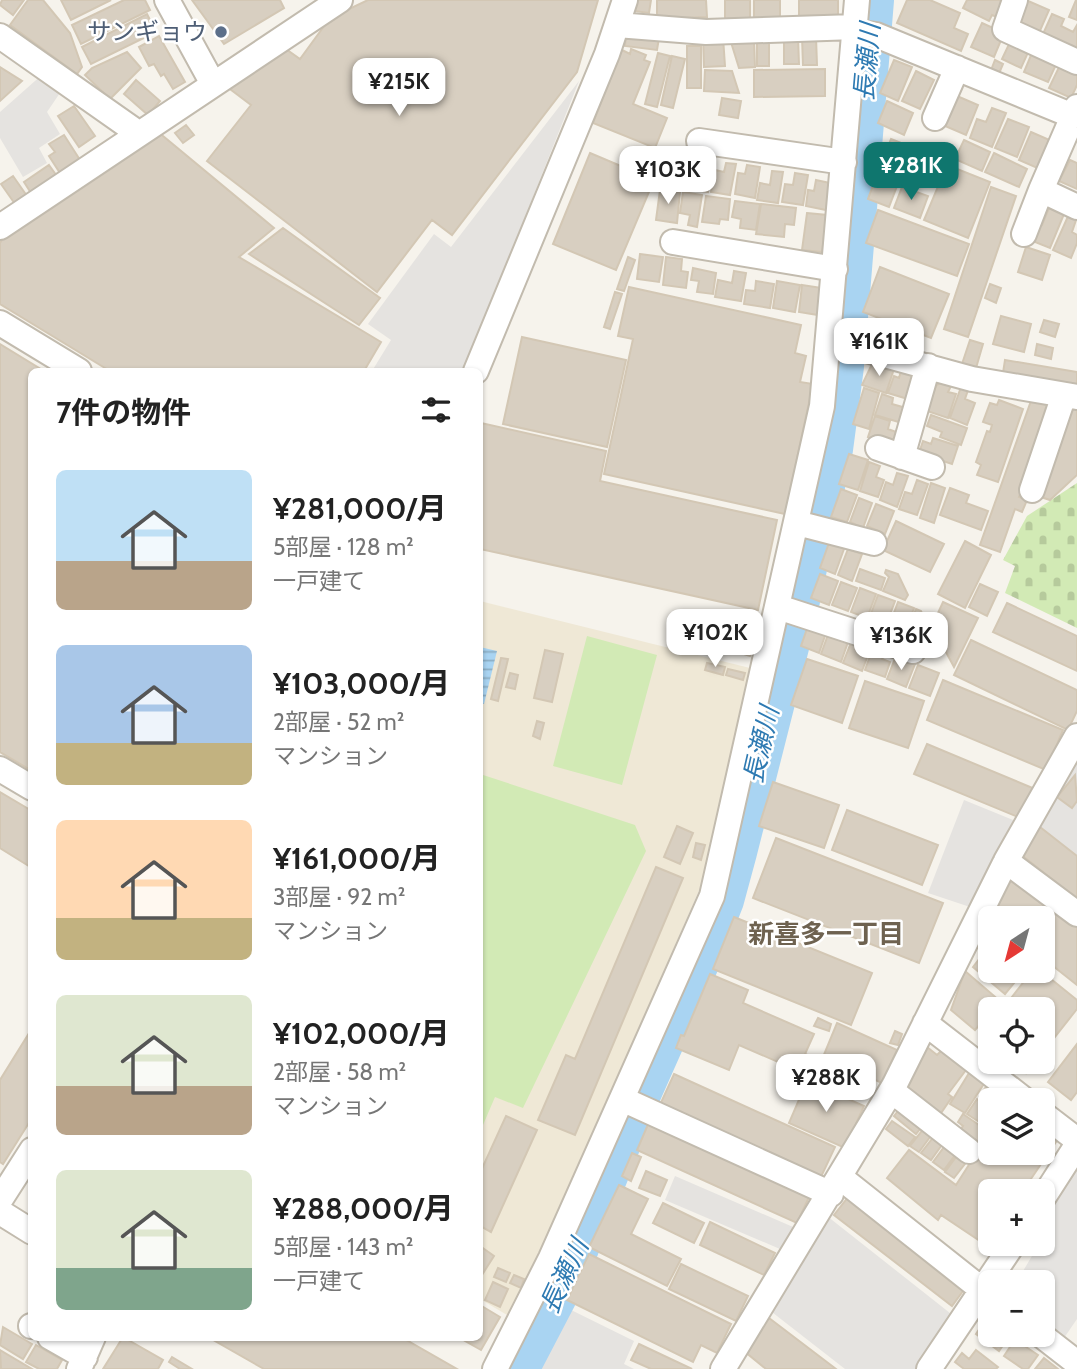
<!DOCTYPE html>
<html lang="ja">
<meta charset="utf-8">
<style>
body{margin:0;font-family:Cabin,"Noto Sans JP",sans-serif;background:#f2f2f2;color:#222;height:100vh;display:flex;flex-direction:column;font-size:26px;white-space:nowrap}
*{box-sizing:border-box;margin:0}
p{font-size:23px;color:#767676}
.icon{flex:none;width:38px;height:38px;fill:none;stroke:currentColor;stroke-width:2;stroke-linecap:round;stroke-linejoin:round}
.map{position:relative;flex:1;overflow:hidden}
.details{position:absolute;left:28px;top:368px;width:455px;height:973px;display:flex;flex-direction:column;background:#fff;border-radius:10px;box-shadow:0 2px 5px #0004}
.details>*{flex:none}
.needle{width:46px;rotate:216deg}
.controls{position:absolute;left:978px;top:906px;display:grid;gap:14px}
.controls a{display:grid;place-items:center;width:77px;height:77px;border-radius:10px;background:#fff;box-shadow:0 2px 5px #0004;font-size:35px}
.price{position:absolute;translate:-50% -60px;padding:0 16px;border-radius:14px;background:#fff;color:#222;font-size:23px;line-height:46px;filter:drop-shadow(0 2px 4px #0008)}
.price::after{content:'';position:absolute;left:50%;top:42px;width:21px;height:16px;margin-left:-10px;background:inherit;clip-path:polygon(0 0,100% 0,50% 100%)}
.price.selected{background:#0f766e;color:#fff}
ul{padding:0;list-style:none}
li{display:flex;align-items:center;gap:21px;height:175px;padding:0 28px}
li span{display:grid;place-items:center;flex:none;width:196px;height:140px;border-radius:10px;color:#555}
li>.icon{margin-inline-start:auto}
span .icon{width:84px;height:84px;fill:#fffc;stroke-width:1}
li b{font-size:30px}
h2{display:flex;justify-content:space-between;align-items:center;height:84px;padding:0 28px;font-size:30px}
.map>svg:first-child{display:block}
.education{fill:#efe8d6}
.cemetery{fill:url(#cemetery-stones)}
.garden{fill:#d2eab5}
.parking{fill:#e5e3e0}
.water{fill:url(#water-rules)}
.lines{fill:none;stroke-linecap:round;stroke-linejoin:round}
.river{stroke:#a9d4f2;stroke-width:44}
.building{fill:#d8cfc1;stroke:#d3c7b4;stroke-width:2}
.minor-casing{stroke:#c2bbae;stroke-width:28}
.minor{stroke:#fff;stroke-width:24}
.service-dot{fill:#5c6f8a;stroke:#fff;stroke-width:2.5}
.labels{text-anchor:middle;stroke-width:5;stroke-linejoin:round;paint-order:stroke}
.service-label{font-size:24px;fill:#4e5e75;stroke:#fff;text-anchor:end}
.water-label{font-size:26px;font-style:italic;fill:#2e7ab2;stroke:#fff}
.neighbourhood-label{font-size:26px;font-weight:bold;fill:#6e6250;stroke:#fff}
</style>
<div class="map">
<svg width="1077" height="1369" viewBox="0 0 1077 1369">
<defs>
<pattern id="cemetery-stones" width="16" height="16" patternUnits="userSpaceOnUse" patternTransform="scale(1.75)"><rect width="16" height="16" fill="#d2eab5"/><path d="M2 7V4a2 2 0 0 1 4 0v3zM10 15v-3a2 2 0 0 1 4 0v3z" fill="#b6ca9c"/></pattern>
<pattern id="water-rules" width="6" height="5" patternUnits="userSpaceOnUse" patternTransform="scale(1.75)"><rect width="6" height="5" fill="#a9d4f2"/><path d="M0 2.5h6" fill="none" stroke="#8caec5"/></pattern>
</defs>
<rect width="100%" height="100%" fill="#f6f3ec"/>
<path class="education" d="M480,601L758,670L704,879L512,1318L480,1299Z"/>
<path class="cemetery" d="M1077,483V628L1005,593L1015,566L1003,560L1027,516Z"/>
<path class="garden" d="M587,636L657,655L622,785L553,766Z
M480,774L635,825L646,851L523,1108L495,1097L480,1132Z"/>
<path class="parking" d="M44,73L64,87L47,112L60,134L39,148L47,163L23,177L0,138V112Z
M579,81L464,371H372L391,340L368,324L434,234L451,247Z
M1077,756V870L1031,834Z
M964,800L1018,822L973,908L928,893Z
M1077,1167V1319L1064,1338L1043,1322V1283H1016L1039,1244H1043V1218Z
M675,1176L800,1230L787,1252L665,1200Z
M827,1216L955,1317L919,1369H845L768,1309Z
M563,1306L634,1341L624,1364L634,1369H529Z"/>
<path class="water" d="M480,647L497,651L484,704L480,703Z"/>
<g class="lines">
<path class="river" d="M517,1369L566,1275L638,1096L698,961L722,900L735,852L793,623L831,449L842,366L872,0"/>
</g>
<path class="building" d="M2,0H24L13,15L0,5Z
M28,0H43L70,33L82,67L77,74L10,25Z
M61,0H111L71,20Z
M124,0H145L150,10L81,44L72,25Z
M192,0H280L284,8L224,44Z
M368,0H598L577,72L452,235L432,220L377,292L207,161L251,105L226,86L283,47L300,59L330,18Z
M636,0H651L649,13L634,11Z
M657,0H706L707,17L657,19Z
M725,0H750V20L725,21Z
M754,0H780V20L754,21Z
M799,0H838V18H799Z
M907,0H930L960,13L954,28L968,34L961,51L897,23Z
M967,0H999L1004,2L997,17L992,15L989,21L963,8Z
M1026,0L1049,10L1039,33L1016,23Z
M1076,0H1077V20L1069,17Z
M147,14L156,32L91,64L82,47Z
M1052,14L1064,19L1061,26L1073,32L1077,25V50L1043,34Z
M982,23L1004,33L994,57L971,47Z
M626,34L659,38L657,50L625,46Z
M159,36L185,82L173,89L164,74L161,76L154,64L149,66L139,47Z
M723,37L725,66L704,67L703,38Z
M784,37H798L799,64H784Z
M802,37H816L817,65H803Z
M754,38L755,67L739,68L730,39Z
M757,39H769V66H757Z
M1011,40L1030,48L1021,68L1002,59Z
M687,46H701V88H687Z
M1034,48L1059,58L1048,82L1024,72Z
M631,49L646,55L644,60L650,62L633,104L667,118L655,148L593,123L622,50L630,54Z
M127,52L141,68L110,99L85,75L92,68Z
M658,53L670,56L657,107L645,104Z
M672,56L685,59L673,108L661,105Z
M894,60L912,67L898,101L880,93Z
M995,60L1003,64L998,76L990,73Z
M1062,61L1077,67V85L1071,98L1049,88Z
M0,67L22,81L0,101Z
M825,69V96L754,97V70Z
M705,70L732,71L739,93L704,91Z
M916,71L934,80L920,109L902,101Z
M136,80L160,101L148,115L124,94Z
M957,96L978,105L966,135L945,126Z
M722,98L741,101L738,118L719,115Z
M887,101L913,113L904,135L878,123Z
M74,106L95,136L79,147L58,116Z
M992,108L1006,113L992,147L970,138L977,119L986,122Z
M1008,119L1029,127L1017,157L995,148Z
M186,125L194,135L183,143L175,133Z
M157,131L274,228L239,257L381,342L364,371H110L0,304V243L3,238Z
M1031,132L1054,142L1042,170L1019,160Z
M64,135L80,160L60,173L49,156L55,152L49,144Z
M891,139L914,148L903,176L880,167Z
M964,140L990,152L982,171L955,159Z
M922,148L943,159L937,171L916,161Z
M590,153L654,180L616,270L553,244Z
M994,153L1027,169L1019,187L985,172Z
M700,158L713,160L708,192L688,189L691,165L699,166Z
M669,160L688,162L685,189L665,186Z
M1070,160L1077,163V189L1059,181Z
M726,163L736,164L730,195L711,192L715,170L724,172Z
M49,165L59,179L33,196L24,182Z
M747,165L760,167L755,198L735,194L738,173L745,174Z
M947,165L990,182L968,238L924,220Z
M914,166L926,171L922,183L910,179Z
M772,171L783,172L778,203L757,200L760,183L770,185Z
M795,173L808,175L803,205L782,202L785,184L793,185Z
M13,176L27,196L15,204L1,184Z
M876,177L897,186L889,207L868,199Z
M816,180L830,183L826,210L806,206L808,190L814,191Z
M902,187L928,196L920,218L894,208Z
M991,187L1016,196L968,337L944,329Z
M660,190L680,192L677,223L656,220Z
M683,192L702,195L697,227L688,225L690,215L680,213Z
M706,196L730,199L728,220L720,219L719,224L702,222Z
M735,201L760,204L756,230L740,228L741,219L732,217Z
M761,204L796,208L794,225L785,224L784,237L756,234Z
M1049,208L1064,214L1050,248L1030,240L1037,223L1042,225Z
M878,210L969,244L957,276L866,243Z
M807,213L827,215L822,252L802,250Z
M1069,214L1077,217L1072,232L1077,235V243L1071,258L1053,250Z
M283,228L380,298L359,325L249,254Z
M1026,247L1050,255L1042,280L1018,272Z
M640,254L663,257L659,282L637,279Z
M628,257L635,260L624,291L617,289Z
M666,257L682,259L681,271L688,272L686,288L663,285Z
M880,267L949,294L931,338L863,312Z
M693,268L716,273L713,294L697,292L699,281L691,280Z
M734,271L746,273L741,301L715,297L718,280L732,283Z
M756,281L774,284L770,308L744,304L746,290L755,291Z
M777,281L800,285L795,312L773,308Z
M990,284L1001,288L996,303L985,298Z
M802,285L822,288L818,315L799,312Z
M629,287L801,325L795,353L806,356L800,382L813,384L785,514L604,474L633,339L618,336Z
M615,292L622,294L610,329L604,327Z
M1001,316L1031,324L1024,352L993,344Z
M1044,320L1059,324L1055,337L1040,332Z
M522,337L626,360L607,447L503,424Z
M970,340L983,344L976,368L962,364Z
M0,344L44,371H32V771L0,752Z
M1037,344L1053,348L1051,359L1035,355Z
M1005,360L1077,372V385L1003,373Z
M873,362L894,369L886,393L862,385Z
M901,371L919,376L911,400L888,393L894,376L899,378Z
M941,382L951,386L948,392L956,394L948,418L927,411L936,386Z
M961,387L968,390L965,399L975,403L967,425L950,418Z
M864,388L879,393L869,429L853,424Z
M882,394L893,398L892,404L906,408L902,423L875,415Z
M1032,398L1051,405L1019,497L1027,500L1022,512L1015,509L1000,552L980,545Z
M999,400L1023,409L998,482L977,475L981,465L976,462L987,431L990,432L992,425L983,422L990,403L997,405Z
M1072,401L1077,403V475L1050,500L1041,497Z
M931,415L967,428L961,445L940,437L942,432L927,426Z
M875,416L890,421L888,429L899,433L895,445L868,437Z
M481,423L606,451L600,481L777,520L758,610L480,549Z
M933,438L958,446L952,464L919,453L923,441L931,444Z
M849,454L868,460L858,490L839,484Z
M869,462L880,466L876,477L884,480L878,497L860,491Z
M897,473L908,476L897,507L880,500L886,482L893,485Z
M917,480L928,484L917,515L899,509L905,492L912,494Z
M931,483L945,488L934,523L920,518Z
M950,488L969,495L966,503L988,511L981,530L940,515Z
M841,489L857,495L847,522L831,517Z
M859,498L872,503L863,528L850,522Z
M876,504L894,511L885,534L867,526Z
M896,521L944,544L930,572L883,550Z
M830,540L845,546L835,574L820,568Z
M965,541L991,555L965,608L938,594Z
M848,549L862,554L852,581L838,575Z
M860,569L885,578L881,590L856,581Z
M886,570L898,574L908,595L905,600L883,591L889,577L885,573Z
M820,574L838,581L829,605L811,598Z
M841,582L857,588L848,611L832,605Z
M980,584L998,592L987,616L969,607Z
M860,588L876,594L867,618L851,612Z
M878,595L895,601L886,625L869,619Z
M898,602L914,608L905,632L889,626Z
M943,602L978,618L954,667L932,626Z
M1007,603L1077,636V671L993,632Z
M916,609L921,611L934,639L932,645L906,635Z
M809,623L827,630L819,653L801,646Z
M829,632L849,639L841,662L821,654Z
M742,640L754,644L750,656L738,652Z
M852,640L871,647L862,671L843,663Z
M971,640L1077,690V711L1068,730L954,675Z
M873,648L885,652L882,659L890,662L885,677L865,670Z
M545,650L563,654L552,702L534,698Z
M896,656L915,664L906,687L887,679Z
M501,658L508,659L498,701L491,699Z
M807,659L858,676L842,723L791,705Z
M707,663L725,667L723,675L705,670Z
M918,665L939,673L930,696L909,688Z
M728,669L745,673L743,680L726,675Z
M510,673L518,675L515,689L506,687Z
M943,680L1063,730L1046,770L927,720Z
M865,681L924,701L908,748L849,728Z
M537,721L544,723L540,739L533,736Z
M927,744L1035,789L1018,817L914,774Z
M1075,775L1077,801L1072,808L1057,797Z
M773,782L839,805L824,848L759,826Z
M0,792L32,811V868L0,848Z
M847,810L938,845L922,885L832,850Z
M677,826L693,833L680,864L664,857Z
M1040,827L1077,856V899L1019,853Z
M776,838L943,903L919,963L753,898Z
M696,843L705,845L701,860L693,857Z
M656,867L683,878L575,1135L538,1120L566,1055L575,1059Z
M1010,873L1077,927V985L1043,958V919L992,917L1001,884Z
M734,917L872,973L851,1025L713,969Z
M990,945V971H1024L1005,994L973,967Z
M965,971L1000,1001L975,1030L951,1010Z
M1032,971H1041L1077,1000V1009L1043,1052V1010H1002Z
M710,974L748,990L743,1003L814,1034L805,1054L815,1058L808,1075L739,1045L729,1070L676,1048L681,1035L684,1036Z
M818,1018L831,1024L829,1031L814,1026Z
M837,1023L897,1050L882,1083L823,1057Z
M990,1024V1046L980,1037Z
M31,1030L32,1118L3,1164L0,1162V1080Z
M895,1031L902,1034L898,1045L890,1043Z
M1077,1044V1092L1071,1100L1048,1082Z
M927,1047L937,1055L941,1051L966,1070L948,1094L952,1097L939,1116L903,1089Z
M1012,1062H1035L1026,1073Z
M969,1073L985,1082L965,1113L950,1104Z
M674,1074L835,1147L820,1179L659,1107Z
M807,1081L864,1106L845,1148L789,1123Z
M988,1084L1009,1101H990V1105L979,1097Z
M977,1099L990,1109V1129L967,1114Z
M902,1106L924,1124L916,1134L894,1116Z
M963,1114L989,1132L978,1148L957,1134L963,1126L958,1122Z
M506,1116L537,1130L491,1232L480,1226V1173Z
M892,1121L915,1137L908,1146L886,1129Z
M649,1122L810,1195L797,1223L637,1150Z
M925,1127L933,1133L919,1152L910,1146Z
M1043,1127L1053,1134L1050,1137L1056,1142L1022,1192H990V1238L986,1245L941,1215L938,1220L887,1178L909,1150L956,1185L990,1132V1153H1043Z
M935,1135L944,1142L931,1160L921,1153Z
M947,1143L958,1151L944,1170L933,1162Z
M632,1153L641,1157L631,1181L622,1176Z
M959,1153L968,1160L954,1178L945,1172Z
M646,1171L667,1180L660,1196L639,1188Z
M619,1185L648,1199L631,1234L681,1259L667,1286L589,1247Z
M849,1196L966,1287L952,1306L834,1215Z
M663,1203L704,1223L694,1243L653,1223Z
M710,1222L775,1253L764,1275L700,1245Z
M480,1246L494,1256L480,1278Z
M589,1254L731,1324L717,1353L701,1345L693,1362L567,1300Z
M681,1264L748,1296L736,1321L669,1289Z
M498,1268L510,1273L506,1282L494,1277Z
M514,1275L524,1279L521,1288L510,1283Z
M493,1282L508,1289L500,1307L485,1300Z
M480,1305L500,1317L481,1350L458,1337H480Z
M990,1313V1335H1010L999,1351L976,1334Z
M769,1318L836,1369H766L744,1351Z
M3,1327L32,1344L23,1359L0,1345Z
M1018,1335L1030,1340L1026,1347L1038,1355L1028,1369H1023L1004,1356Z
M123,1337L163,1360L158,1369H103Z
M208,1337H401L457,1369H264Z
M639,1344L692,1369H651L631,1360Z
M36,1345L62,1360L57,1369H39L26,1362Z
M0,1350L32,1369H1Z
M976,1350L998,1367L996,1369H964L955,1362L962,1353L969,1359Z
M172,1357L192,1369H180L169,1362Z
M1044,1358L1058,1369H1035Z"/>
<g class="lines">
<g class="minor-casing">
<path id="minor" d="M167,0L213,84
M1015,0L1005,29L1077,62
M617,25L706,32L855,27L862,33L876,35L1073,116
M0,36L138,133
M1077,107L1041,190L1077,207
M935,118L957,68
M699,141L844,162
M0,227L340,0
M1024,234L1041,190
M673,242L835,269
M0,323L79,371
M828,347L859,348L972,379L1077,397
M476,371L607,54L625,0
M878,448L932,467
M902,457L928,366
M1032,490L1064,395
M797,523L874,543
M778,607L913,651
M0,769L32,788
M1006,861L1077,914
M925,1023L1026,1101
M892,1091L969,1151
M622,1099L831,1194
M1043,1114L1077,1140
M841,1178L990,1296
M1043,1198L1077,1145
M0,1200L32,1150
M0,1212L32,1232
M31,1326H32
M1041,1335L1077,1363
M50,1337L85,1357
M79,1369L93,1337
M495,1369L551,1258L712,896L822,406L857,0
M723,1369L894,1086L1006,861L1077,736
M929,1369L1013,1244"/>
</g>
<use href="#minor" class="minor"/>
</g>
<circle class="service-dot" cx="221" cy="32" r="7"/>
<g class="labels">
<g class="service-label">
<text x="207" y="40">サンギョウ</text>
</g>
<g class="water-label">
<text transform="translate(867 62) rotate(-85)" y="9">長瀬川</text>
<text transform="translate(761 745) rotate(-77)" y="9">長瀬川</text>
<text transform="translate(564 1276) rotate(-65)" y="9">長瀬川</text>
</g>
<g class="neighbourhood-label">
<text x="826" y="943">新喜多一丁目</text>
</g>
</g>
</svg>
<div class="controls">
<a><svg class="needle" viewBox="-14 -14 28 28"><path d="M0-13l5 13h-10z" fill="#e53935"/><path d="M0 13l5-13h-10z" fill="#767676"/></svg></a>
<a><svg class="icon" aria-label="locate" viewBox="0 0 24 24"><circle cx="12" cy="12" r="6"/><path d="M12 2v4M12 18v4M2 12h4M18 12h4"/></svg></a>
<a><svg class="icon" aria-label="layers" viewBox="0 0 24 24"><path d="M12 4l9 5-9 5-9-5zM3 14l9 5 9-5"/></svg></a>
<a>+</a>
<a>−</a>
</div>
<b class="price" style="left:399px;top:118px">¥215K</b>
<b class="price selected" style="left:911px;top:202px">¥281K</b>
<b class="price" style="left:668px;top:206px">¥103K</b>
<b class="price" style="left:879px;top:378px">¥161K</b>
<b class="price" style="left:715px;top:669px">¥102K</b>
<b class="price" style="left:901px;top:672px">¥136K</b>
<b class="price" style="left:826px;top:1114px">¥288K</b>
<section class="details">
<h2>7件の物件<svg class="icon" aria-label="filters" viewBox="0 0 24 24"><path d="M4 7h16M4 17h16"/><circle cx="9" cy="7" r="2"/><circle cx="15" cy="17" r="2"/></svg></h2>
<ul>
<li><span style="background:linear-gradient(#bfe0f5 65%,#b9a48a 0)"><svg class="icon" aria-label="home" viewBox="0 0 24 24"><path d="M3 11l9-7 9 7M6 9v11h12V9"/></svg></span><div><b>¥281,000/月</b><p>5部屋 · 128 m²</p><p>一戸建て</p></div></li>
<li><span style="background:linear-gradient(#a9c7e8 70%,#c2b280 0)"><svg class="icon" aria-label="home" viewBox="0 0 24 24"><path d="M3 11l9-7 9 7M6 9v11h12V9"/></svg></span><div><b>¥103,000/月</b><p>2部屋 · 52 m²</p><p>マンション</p></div></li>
<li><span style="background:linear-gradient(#ffd9b3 70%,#c2b280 0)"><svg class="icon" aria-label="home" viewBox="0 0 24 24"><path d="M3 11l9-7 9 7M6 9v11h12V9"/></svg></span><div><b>¥161,000/月</b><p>3部屋 · 92 m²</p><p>マンション</p></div></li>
<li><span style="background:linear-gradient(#dfe7d0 65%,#b9a48a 0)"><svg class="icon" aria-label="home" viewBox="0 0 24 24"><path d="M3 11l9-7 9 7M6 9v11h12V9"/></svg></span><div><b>¥102,000/月</b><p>2部屋 · 58 m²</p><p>マンション</p></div></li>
<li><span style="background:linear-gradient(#dfe7d0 70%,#7fa58c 0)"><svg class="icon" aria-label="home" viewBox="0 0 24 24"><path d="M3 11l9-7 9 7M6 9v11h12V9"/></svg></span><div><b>¥288,000/月</b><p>5部屋 · 143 m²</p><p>一戸建て</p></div></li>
</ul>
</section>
</div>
